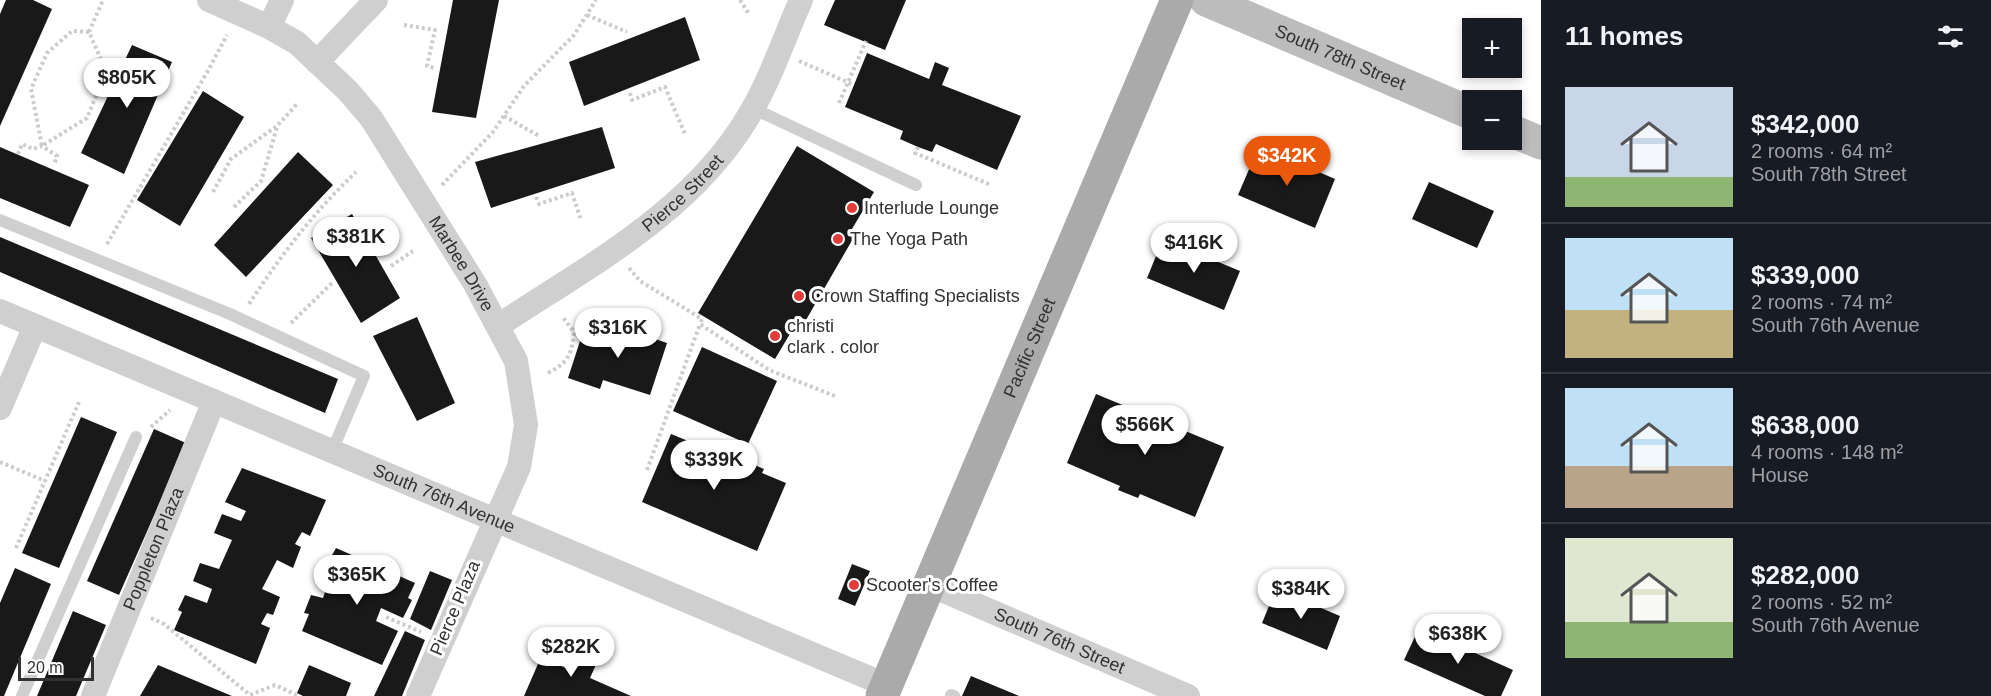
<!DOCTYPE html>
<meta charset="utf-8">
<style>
body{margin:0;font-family:Arial,sans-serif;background:#20242c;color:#f1f3f6;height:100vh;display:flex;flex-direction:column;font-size:22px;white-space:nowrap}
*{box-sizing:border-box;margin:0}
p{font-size:20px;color:#9ea1a6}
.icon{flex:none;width:33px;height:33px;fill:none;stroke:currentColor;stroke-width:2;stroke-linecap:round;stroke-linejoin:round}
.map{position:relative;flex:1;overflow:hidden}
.panel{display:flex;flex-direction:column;background:#171b24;width:450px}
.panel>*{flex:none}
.fabs{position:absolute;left:1462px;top:18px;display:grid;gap:12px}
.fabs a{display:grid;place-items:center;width:60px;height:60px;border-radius:0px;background:#171b24;box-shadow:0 3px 9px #0003;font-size:30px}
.scale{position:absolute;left:18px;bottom:15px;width:76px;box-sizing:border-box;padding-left:6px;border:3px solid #323232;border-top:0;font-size:16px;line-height:21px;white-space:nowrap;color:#323232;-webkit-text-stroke:4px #fff;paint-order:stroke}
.price{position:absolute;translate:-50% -51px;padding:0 14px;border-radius:21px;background:#fff;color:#222;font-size:20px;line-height:39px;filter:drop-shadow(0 2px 3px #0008)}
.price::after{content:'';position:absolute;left:50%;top:36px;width:18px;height:14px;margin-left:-9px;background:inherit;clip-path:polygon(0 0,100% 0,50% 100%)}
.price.selected{background:#ea580c;color:#fff}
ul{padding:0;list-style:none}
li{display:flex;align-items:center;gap:18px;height:150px;padding:0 24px}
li+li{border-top:2px solid #363941}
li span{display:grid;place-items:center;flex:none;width:168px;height:120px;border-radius:0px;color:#555}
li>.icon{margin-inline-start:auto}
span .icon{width:72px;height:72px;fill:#fffc;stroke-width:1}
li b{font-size:26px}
h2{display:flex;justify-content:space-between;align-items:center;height:72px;padding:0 24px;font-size:26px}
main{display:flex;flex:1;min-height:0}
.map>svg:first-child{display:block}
.building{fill:#191919}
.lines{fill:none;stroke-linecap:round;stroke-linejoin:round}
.path{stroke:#ccc;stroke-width:4;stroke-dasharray:3 3;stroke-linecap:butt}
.lane{stroke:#cfcfcf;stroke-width:12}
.street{stroke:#cfcfcf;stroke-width:24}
.secondary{stroke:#bcbcbc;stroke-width:33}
.primary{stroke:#aaa;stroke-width:33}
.poi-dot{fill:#e33a3a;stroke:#fff;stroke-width:2}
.labels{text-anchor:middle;stroke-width:6;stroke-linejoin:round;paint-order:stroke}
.street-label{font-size:18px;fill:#323232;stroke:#fff}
.poi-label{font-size:18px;fill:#323232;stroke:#fff;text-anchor:start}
</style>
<main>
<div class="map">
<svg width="1541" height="696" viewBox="0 0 1541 696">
<rect width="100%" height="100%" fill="#fff"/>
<path class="building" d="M6,0H33L52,9L0,126V14Z
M453,0H499L476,118L432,112Z
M835,0H906L885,50L824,25Z
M685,17L700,60L584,106L569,62Z
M132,45L172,62L124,174L81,153Z
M867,53L929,79L935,62L949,68L942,85L1021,116L997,170L936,144L932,152L918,147L900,139L903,131L845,107Z
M203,91L244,117L180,226L137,200Z
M602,127L615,168L491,208L475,162Z
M797,146L874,192L849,234L854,237L806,320L800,317L775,359L698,313Z
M1259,146L1335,179L1315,228L1238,195Z
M0,147L89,185L70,227L0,198Z
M298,152L333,185L246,277L214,245Z
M1429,182L1494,211L1477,248L1412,219Z
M352,214L400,298L361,323L311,238Z
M0,237L338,379L325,413L0,272Z
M1163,239L1240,271L1224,310L1147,278Z
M417,317L455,403L417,421L373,336Z
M602,321L667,343L650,395L603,380L600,389L568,378L581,338L594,342Z
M702,347L777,381L748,444L673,411Z
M1096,394L1224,447L1195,517L1140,494L1138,498L1118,490L1120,486L1067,463Z
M81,417L117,432L59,568L22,553Z
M154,429L186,443L119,595L87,581Z
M671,434L693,443L695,440L764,469L762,473L786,483L757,551L642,502Z
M242,468L326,500L310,536L302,532L295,544L301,547L293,568L277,560L262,589L280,597L273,615L267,613L261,624L270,628L256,664L174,630L182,612L178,610L185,595L207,603L212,589L193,581L200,563L219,569L232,540L214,533L222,514L241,521L246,511L225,502Z
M336,548L415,583L408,598L412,600L403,618L381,608L376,621L398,631L382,665L302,631L309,614L304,613L311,595L323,598L327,586L317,582Z
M852,564L870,571L855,606L838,599Z
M15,568L51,584L4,696H0V603Z
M430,571L452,580L431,630L410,619Z
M1276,589L1340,616L1327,650L1262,623Z
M73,611L106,625L76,696H37Z
M1419,628L1513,670L1501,696H1485L1404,660Z
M405,631L425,640L402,696H374Z
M585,641L603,649L590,678L631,696H524L541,657L572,671Z
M158,665L232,696H140Z
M309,665L351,683L346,696H303L297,693Z
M971,676L1019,696H962Z"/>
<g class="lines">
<path class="path" d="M740,0L749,14
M587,15L627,32
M404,25L435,30L427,66L434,68
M89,32L72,31L47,53L31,89L42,146L87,118L106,71L89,32L103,0
M799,61L854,85
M630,93L632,100L665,87L685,134
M839,103L866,41
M504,116L539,136
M918,147L915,153L991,185
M18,154L22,144L33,149L42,146L57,156L54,165
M442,185L493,132L524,86L574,35L596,0
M213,192L231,159L277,126L297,104
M536,197L539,204L572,193L581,220
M234,207L261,181L277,127
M374,243L397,230
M107,244L209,69L227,35
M391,266L413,251
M629,268L640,281L702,319L700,324L769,370L835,396
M249,304C281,255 314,212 356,172
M291,323L332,283
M548,373C568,363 572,354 574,332L562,316
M151,427L170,410
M0,462L45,481
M647,470L700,324
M16,548L79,402
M386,617L421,632
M151,618L164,624L250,695L275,685L299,696"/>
<path class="lane" d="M752,108L916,185
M0,220L230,314L364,376L332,451
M951,695L954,696
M22,696L136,437"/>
<g class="street">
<path id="s1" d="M209,0L269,27L297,43L348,91L371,118L475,284L516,361L526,425L519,467L418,696"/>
<path d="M269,27L282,0"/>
<path d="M317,62L376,0"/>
<path id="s2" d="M0,311L886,685"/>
<path id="s3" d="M498,326C588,266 691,213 748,117C770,81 784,38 801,0"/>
<path d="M0,408L35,326"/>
<path id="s4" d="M930,585L1188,696"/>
<path id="s5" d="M93,696L214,401"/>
</g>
<g class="secondary">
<path id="s6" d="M1206,0L1473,114"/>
<path d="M1512,131L1541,143"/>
</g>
<path class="primary" id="s7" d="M882,696L1177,0"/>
</g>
<g class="poi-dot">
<circle cx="852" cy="208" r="6"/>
<circle cx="838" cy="239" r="6"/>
<circle cx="799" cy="296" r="6"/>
<circle cx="775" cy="336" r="6"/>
<circle cx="854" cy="585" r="6"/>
</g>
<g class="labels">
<g class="street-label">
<text dy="6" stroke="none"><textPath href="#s6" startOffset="146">South 78th Street</textPath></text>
<text dy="6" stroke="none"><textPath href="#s3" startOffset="228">Pierce Street</textPath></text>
<text dy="6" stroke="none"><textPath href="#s1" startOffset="375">Marbee Drive</textPath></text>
<text dy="6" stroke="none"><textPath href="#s7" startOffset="378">Pacific Street</textPath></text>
<text dy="6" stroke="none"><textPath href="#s2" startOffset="482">South 76th Avenue</textPath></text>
<text dy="6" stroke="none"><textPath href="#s5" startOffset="159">Poppleton Plaza</textPath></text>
<text transform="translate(455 608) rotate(-67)" y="6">Pierce Plaza</text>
<text dy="6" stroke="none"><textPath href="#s4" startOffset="141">South 76th Street</textPath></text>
</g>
<g class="poi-label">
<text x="864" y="214">Interlude Lounge</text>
<text x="850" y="245">The Yoga Path</text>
<text x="811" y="302">Crown Staffing Specialists</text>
<text x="787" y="332">christi<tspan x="787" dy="21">clark . color</tspan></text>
<text x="866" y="591">Scooter's Coffee</text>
</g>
</g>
</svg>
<div class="fabs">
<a>+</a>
<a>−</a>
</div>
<div class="scale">20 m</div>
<b class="price" style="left:127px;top:109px">$805K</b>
<b class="price selected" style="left:1287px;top:187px">$342K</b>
<b class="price" style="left:356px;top:268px">$381K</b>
<b class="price" style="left:1194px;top:274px">$416K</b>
<b class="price" style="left:618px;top:359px">$316K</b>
<b class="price" style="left:1145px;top:456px">$566K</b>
<b class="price" style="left:714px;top:491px">$339K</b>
<b class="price" style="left:357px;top:606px">$365K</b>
<b class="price" style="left:1301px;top:620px">$384K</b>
<b class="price" style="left:1458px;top:665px">$638K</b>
<b class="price" style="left:571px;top:678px">$282K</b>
</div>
<section class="panel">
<h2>11 homes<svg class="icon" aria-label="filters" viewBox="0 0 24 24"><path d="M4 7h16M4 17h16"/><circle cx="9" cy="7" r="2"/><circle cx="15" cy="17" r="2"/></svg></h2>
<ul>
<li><span style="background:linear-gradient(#c9d6e8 75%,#8fb573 0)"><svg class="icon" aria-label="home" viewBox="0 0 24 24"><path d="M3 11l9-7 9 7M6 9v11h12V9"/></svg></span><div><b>$342,000</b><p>2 rooms · 64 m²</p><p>South 78th Street</p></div></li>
<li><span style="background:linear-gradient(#bfe0f5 60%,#c2b280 0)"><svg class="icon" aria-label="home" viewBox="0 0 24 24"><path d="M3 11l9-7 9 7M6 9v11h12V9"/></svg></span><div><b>$339,000</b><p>2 rooms · 74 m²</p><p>South 76th Avenue</p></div></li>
<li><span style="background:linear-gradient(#bfe0f5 65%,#b9a48a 0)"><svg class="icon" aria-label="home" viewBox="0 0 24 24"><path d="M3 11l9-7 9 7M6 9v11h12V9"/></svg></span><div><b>$638,000</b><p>4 rooms · 148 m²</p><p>House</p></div></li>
<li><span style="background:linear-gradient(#dfe7d0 70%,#8fb573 0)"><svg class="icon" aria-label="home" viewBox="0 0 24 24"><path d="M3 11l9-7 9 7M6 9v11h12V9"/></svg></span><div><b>$282,000</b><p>2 rooms · 52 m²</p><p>South 76th Avenue</p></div></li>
</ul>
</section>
</main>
